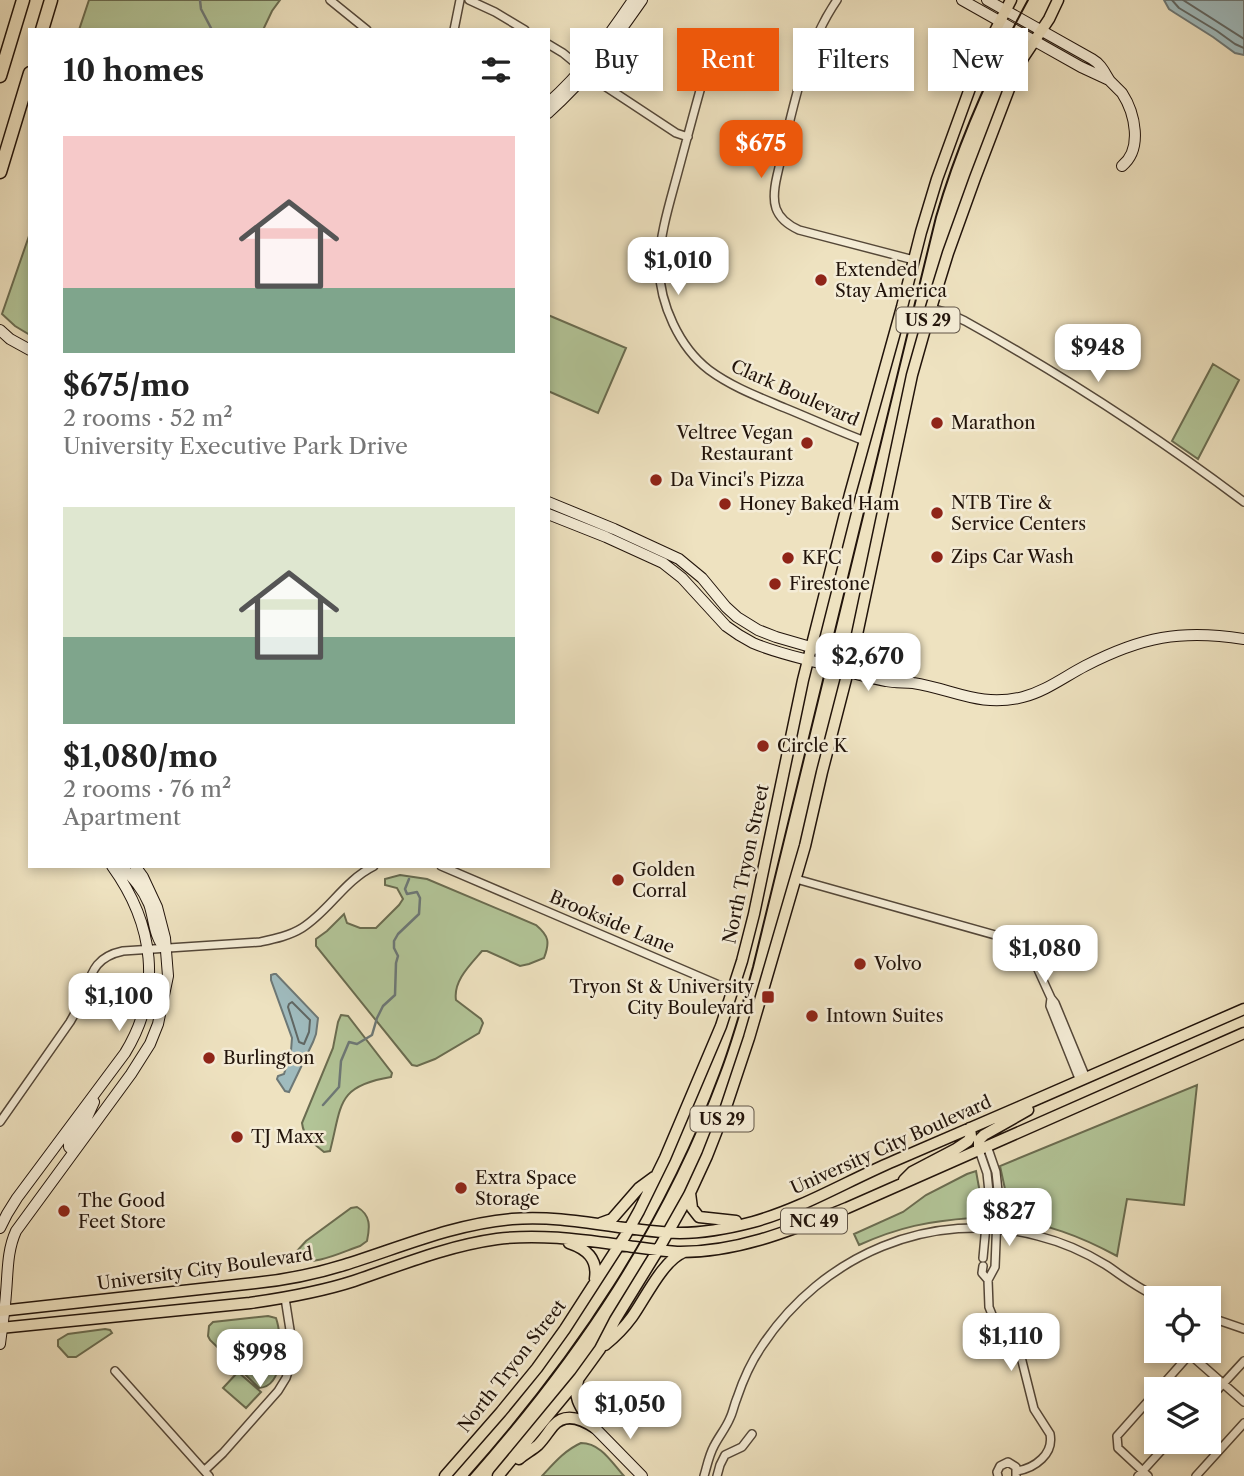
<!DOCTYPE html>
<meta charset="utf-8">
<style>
body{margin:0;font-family:"Libre Caslon Text",serif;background:#f2f2f2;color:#222;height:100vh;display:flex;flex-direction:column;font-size:26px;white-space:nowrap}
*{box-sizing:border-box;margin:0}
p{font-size:23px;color:#767676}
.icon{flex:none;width:38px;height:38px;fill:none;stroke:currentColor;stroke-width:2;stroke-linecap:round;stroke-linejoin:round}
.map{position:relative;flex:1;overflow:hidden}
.sheet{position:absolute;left:28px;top:28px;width:522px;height:840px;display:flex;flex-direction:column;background:#fff;border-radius:0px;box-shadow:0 4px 10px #0003}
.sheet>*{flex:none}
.banner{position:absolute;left:570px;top:28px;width:567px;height:63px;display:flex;gap:14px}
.tools{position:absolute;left:1144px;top:1286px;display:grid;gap:14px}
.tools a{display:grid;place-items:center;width:77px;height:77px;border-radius:0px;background:#fff;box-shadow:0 4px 10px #0003;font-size:35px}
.price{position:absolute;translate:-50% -60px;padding:0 16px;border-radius:14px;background:#fff;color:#222;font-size:23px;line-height:46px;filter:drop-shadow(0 2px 4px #0008)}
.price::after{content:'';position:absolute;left:50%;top:42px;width:21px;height:16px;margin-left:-10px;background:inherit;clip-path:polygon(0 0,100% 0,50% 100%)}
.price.on{background:#ea580c;color:#fff}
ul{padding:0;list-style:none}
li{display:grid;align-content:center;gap:14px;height:371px;padding:0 35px}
li span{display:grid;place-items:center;height:217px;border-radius:0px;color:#555}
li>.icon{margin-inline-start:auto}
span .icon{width:126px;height:126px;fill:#fffc;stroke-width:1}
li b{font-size:30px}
h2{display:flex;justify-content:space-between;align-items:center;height:84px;padding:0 35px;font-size:30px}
.chip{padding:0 24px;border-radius:0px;background:#fff;box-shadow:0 4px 10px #0003;font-size:24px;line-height:63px}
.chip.on{background:#ea580c;color:#fff}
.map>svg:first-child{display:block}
.green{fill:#b2c497;stroke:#6a6c50;stroke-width:2}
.water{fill:#9fbbbe;stroke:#6d7876;stroke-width:2}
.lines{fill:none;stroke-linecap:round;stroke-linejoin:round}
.shore{stroke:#606764;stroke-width:2}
.stream{stroke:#6d7876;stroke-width:2.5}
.street-casing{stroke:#544738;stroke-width:10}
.secondary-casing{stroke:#21130a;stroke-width:12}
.primary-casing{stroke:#21130a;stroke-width:13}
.highway-casing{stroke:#21130a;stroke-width:15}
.street{stroke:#f4ecd6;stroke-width:7}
.secondary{stroke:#f4ecd6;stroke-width:10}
.primary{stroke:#eee2c0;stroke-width:10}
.highway{stroke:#eee2c0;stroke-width:12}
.tram{stroke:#21130a;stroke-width:2}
.poi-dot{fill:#8f2418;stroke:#f4ecd6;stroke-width:2.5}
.labels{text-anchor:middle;stroke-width:5;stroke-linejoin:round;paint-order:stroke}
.shield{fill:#f4ecd6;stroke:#605447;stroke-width:2}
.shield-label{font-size:16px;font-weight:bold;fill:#21130a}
.poi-label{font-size:18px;fill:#21130a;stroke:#f4ecd6;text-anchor:start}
.street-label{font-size:18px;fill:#21130a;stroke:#f4ecd6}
</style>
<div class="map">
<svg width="1244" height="1476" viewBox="0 0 1244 1476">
<rect width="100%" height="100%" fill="#eee2c0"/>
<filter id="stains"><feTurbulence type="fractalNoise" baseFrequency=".00286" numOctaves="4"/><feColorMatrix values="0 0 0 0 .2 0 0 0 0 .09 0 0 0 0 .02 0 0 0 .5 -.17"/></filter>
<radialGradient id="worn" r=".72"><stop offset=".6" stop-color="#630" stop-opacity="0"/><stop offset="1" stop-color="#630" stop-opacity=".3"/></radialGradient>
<path class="green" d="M89,0H280L272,11L263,30H79Z
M30,233V335L15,326L2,314Z
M548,315L626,348L598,413L548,391Z
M1213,364L1239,380L1198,459L1172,441Z
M400,875L427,879L536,925C549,936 550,942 544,958L529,964L520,966L487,951H482C470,965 453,981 456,1000L481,1019L483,1023L479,1033L435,1059L417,1066L412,1065L316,946V939L327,931L344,914L347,923L360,928H376L399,905L403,899L397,888L385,885V879Z
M341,1015L348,1016L392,1073L391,1077C336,1086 342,1105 330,1151L324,1152C313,1143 304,1138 302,1123L333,1048L338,1022Z
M1197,1085L1184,1205L1127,1199L1117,1256C1078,1235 1047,1224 1003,1218L1005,1189L1000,1166Z
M976,1171L980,1193L975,1216L972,1218C929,1221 899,1227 859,1245L854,1234L903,1212L926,1195L967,1174Z
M357,1207C371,1215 370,1227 367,1241L360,1246C344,1251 313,1267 297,1259L296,1252L306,1241L351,1208Z
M268,1316L276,1318C282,1336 286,1386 259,1388L210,1340L208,1336L209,1326L213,1322Z
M105,1329L110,1330L112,1333L76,1357H68L58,1346V1340L68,1334Z
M238,1372L261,1392L246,1408L223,1388Z
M581,1443C601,1443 612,1463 624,1476H542C554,1463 565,1450 581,1443Z"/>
<path class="water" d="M1164,0H1244V55L1235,53L1213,37L1175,13L1169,9Z
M274,974H276L318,1018L316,1034L313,1042L289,1092L285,1091L277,1079L278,1076L284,1074L291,1051L292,1038L271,980V975Z"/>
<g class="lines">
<path class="shore" d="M1172,0L1179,8L1217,31L1235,44L1244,48
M1183,0L1244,39
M292,1002L310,1020L309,1032L304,1044L299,1042L288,1007L289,1004Z"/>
<path class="stream" d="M200,0L201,9L212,30
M323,1105L339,1087L341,1061L349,1042L357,1044L372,1035L377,1018L383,1006L395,995L396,963L398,956L394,948V941L398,934L419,914L420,898L417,892L407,894L405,889L409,879"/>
<g class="street-casing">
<path id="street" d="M330,0L367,30
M469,0L495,12L525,30
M837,0C802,51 791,117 777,176C771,202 773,218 799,230L914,260
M454,30L460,0
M548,44L563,53L597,81L626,100L676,133L688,137
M709,59C698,96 688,135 678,172C670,202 659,236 659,267C660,304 679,347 709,370C732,387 759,397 785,408C812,419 838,431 865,441
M931,308L948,313L965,321C1062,375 1155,435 1244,502
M441,866L719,985L733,989
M796,879L1020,942L1030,952L1051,998
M1080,1081L1050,1006L1051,998L1055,1003L1086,1078
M0,1122L70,1022C75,1013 80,1005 83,996C92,972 95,957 123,951L260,942C274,939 289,936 302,928C329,911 344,881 374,866
M987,1146L996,1172L998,1191L995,1267L988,1280L989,1307L993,1317L1014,1344L1021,1357L1034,1409L1050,1434C1054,1454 1035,1468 1017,1471
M979,1150L987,1173L989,1192L983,1258
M983,1266L982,1273L988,1280
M1209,1317L1244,1329
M1186,1351L1244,1402
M115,1371L209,1476
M1158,1390L1190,1354
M1209,1399L1244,1361
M205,1470L223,1453L278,1391L286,1378L290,1366L293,1349L285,1298
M704,1476C707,1466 709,1455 714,1446C719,1436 726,1428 730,1418C733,1412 734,1405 737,1398C743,1380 751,1362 762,1346C822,1255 931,1208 1038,1236C1062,1242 1085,1252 1106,1265C1124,1277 1140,1290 1160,1298
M717,1476L720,1465L725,1455L742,1447L752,1434
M998,1476L997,1472L1000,1466L1008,1462L1016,1467V1476
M1138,1476L1169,1442
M1148,1476L1118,1448L1117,1436L1157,1391
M1196,1476L1244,1423"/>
</g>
<g class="secondary-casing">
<path id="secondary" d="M962,0L1081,67L1109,80
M987,0L1092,59C1102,65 1104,72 1110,81C1114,85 1118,89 1122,93C1135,113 1143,149 1122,166
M548,103C582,73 608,37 633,0
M548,113C588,77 612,43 642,0
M0,330L10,339L30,350
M548,502L614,529L679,559L702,578L726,607L737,617L758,630L776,637L883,668L911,682
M548,514L606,537L663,563L682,578L726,626L739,635L753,643C774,652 797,657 819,663C842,670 863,677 886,681C895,683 904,682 913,683C953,689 980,708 1023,697C1046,691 1064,677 1085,666C1141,637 1181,629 1244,639
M121,866C133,878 143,889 149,904C154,917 154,937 164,947
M74,1152L69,1147V1143L85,1122L94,1102
M0,1228L7,1214L17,1198L125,1053C163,991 154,924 112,866
M0,1344C2,1327 5,1310 6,1293C8,1271 7,1251 16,1231L131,1074L150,1044L158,1024L168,976L165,938L157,907L143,877L135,866
M595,1428L642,1476"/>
</g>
<g class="primary-casing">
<path id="primary" d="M979,1150V1140L984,1135L1028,1110
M904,1180L912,1172L956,1149L968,1141L971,1136L970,1128
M690,1193L692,1208L699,1217L736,1221
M601,1223L612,1219L639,1188L654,1177
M569,1243C587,1249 598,1259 595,1279
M0,1311L255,1283C285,1280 315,1274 344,1265C399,1248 453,1224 512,1219C569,1214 624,1232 680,1233C704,1233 730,1228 753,1222C803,1208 847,1181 894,1161C1011,1111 1127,1060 1244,1009
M0,1328L250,1303C285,1298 320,1292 354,1281C401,1265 447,1246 497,1239C543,1233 589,1241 635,1247C649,1249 663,1251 677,1252C737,1253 792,1230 847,1208L1244,1033
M605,1345C615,1337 624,1328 632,1317C645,1299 663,1260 684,1252
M578,1381C572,1398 582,1409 591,1423
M519,1459C525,1454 532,1450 538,1445C544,1439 548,1432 553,1426C565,1412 582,1419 595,1428
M445,1476L501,1412L537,1368L565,1329L625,1236L639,1211L665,1158L721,1026L742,961L754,914L803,680L850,494L902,307L921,232L937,179L973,80L991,39L1011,0
M498,1476L579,1378L600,1349L615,1320L658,1250L689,1195L707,1156L725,1110L749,1038L805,846L822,772L855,644L912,375L931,308L948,253L975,178L1009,89L1023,58L1049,19L1058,0"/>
</g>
<g class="highway-casing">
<path id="highway" d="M42,30L51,0
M0,76L23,0
M0,172L30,73"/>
</g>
<use href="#street" class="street"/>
<use href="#secondary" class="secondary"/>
<use href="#primary" class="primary"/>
<use href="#highway" class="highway"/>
<path class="tram" d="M469,1476C577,1354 663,1226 720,1073C733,1039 743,1003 753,967L936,217C958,141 990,70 1028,0"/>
</g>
<g class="poi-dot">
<circle cx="821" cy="280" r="7"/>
<circle cx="937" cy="423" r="7"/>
<circle cx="807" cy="443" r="7"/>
<circle cx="656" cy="480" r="7"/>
<circle cx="725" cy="504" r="7"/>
<circle cx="937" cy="513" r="7"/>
<circle cx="937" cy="557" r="7"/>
<circle cx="788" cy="558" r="7"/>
<circle cx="775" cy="584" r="7"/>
<circle cx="763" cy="746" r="7"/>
<circle cx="618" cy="880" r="7"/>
<circle cx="860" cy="964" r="7"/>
<rect x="761" y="990" width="14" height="14" rx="3.5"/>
<circle cx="812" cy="1016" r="7"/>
<circle cx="209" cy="1058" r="7"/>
<circle cx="237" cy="1137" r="7"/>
<circle cx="461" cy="1188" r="7"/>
<circle cx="64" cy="1211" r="7"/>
</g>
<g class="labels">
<g class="shield">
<rect x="896.5" y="307.5" width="63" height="25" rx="5"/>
<rect x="690.5" y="1106.5" width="63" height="25" rx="5"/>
<rect x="781" y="1208.5" width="66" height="25" rx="5"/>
</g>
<g class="shield-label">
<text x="928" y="326">US 29</text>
<text x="722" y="1125">US 29</text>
<text x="814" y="1227">NC 49</text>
</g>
<g class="poi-label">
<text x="835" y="276">Extended<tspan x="835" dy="21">Stay America</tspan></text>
<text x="951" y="429">Marathon</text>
<text x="793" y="439" text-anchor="end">Veltree Vegan<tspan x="793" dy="21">Restaurant</tspan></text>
<text x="670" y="486">Da Vinci's Pizza</text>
<text x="951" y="509">NTB Tire &amp;<tspan x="951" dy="21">Service Centers</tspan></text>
<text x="739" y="510">Honey Baked Ham</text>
<text x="951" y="563">Zips Car Wash</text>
<text x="802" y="564">KFC</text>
<text x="789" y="590">Firestone</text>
<text x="777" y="752">Circle K</text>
<text x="632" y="876">Golden<tspan x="632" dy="21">Corral</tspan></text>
<text x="874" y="970">Volvo</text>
<text x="754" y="993" text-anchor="end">Tryon St &amp; University<tspan x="754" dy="21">City Boulevard</tspan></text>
<text x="826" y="1022">Intown Suites</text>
<text x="223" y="1064">Burlington</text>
<text x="251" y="1143">TJ Maxx</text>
<text x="475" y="1184">Extra Space<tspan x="475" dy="21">Storage</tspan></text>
<text x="78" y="1207">The Good<tspan x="78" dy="21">Feet Store</tspan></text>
</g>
<g class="street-label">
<text transform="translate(795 393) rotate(24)" y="6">Clark Boulevard</text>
<text transform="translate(746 864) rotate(-78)" y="6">North Tryon Street</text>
<text transform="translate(612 922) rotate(23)" y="6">Brookside Lane</text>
<text transform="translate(891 1145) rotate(-24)" y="6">University City Boulevard</text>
<text transform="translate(205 1269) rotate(-8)" y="6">University City Boulevard</text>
<text transform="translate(512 1366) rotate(-52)" y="6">North Tryon Street</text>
</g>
</g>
<rect width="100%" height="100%" filter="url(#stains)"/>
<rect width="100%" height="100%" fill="url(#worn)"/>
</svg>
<div class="tools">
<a><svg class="icon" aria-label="locate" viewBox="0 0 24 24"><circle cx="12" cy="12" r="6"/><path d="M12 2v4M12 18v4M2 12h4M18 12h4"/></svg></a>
<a><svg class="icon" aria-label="layers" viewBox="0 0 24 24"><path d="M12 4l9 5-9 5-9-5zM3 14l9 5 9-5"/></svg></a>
</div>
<b class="price on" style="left:761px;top:180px">$675</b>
<b class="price" style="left:678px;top:297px">$1,010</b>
<b class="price" style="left:1098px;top:384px">$948</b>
<b class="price" style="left:868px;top:693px">$2,670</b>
<b class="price" style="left:1045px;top:985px">$1,080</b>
<b class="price" style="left:119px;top:1033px">$1,100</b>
<b class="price" style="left:1009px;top:1248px">$827</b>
<b class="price" style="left:1011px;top:1373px">$1,110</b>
<b class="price" style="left:260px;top:1389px">$998</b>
<b class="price" style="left:630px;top:1441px">$1,050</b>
<div class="banner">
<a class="chip">Buy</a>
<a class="chip on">Rent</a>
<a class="chip">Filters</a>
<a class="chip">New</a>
</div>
<section class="sheet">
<h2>10 homes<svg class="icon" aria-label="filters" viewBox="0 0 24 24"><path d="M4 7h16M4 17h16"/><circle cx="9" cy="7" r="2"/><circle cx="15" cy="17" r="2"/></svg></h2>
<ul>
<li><span style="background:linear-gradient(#f6c9c9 70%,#7fa58c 0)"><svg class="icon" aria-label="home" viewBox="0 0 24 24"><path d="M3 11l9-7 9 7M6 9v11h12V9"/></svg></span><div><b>$675/mo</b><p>2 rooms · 52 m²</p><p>University Executive Park Drive</p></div></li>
<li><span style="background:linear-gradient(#dfe7d0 60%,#7fa58c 0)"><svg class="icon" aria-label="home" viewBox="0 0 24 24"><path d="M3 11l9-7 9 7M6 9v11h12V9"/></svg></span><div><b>$1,080/mo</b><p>2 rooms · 76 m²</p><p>Apartment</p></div></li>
</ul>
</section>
</div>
